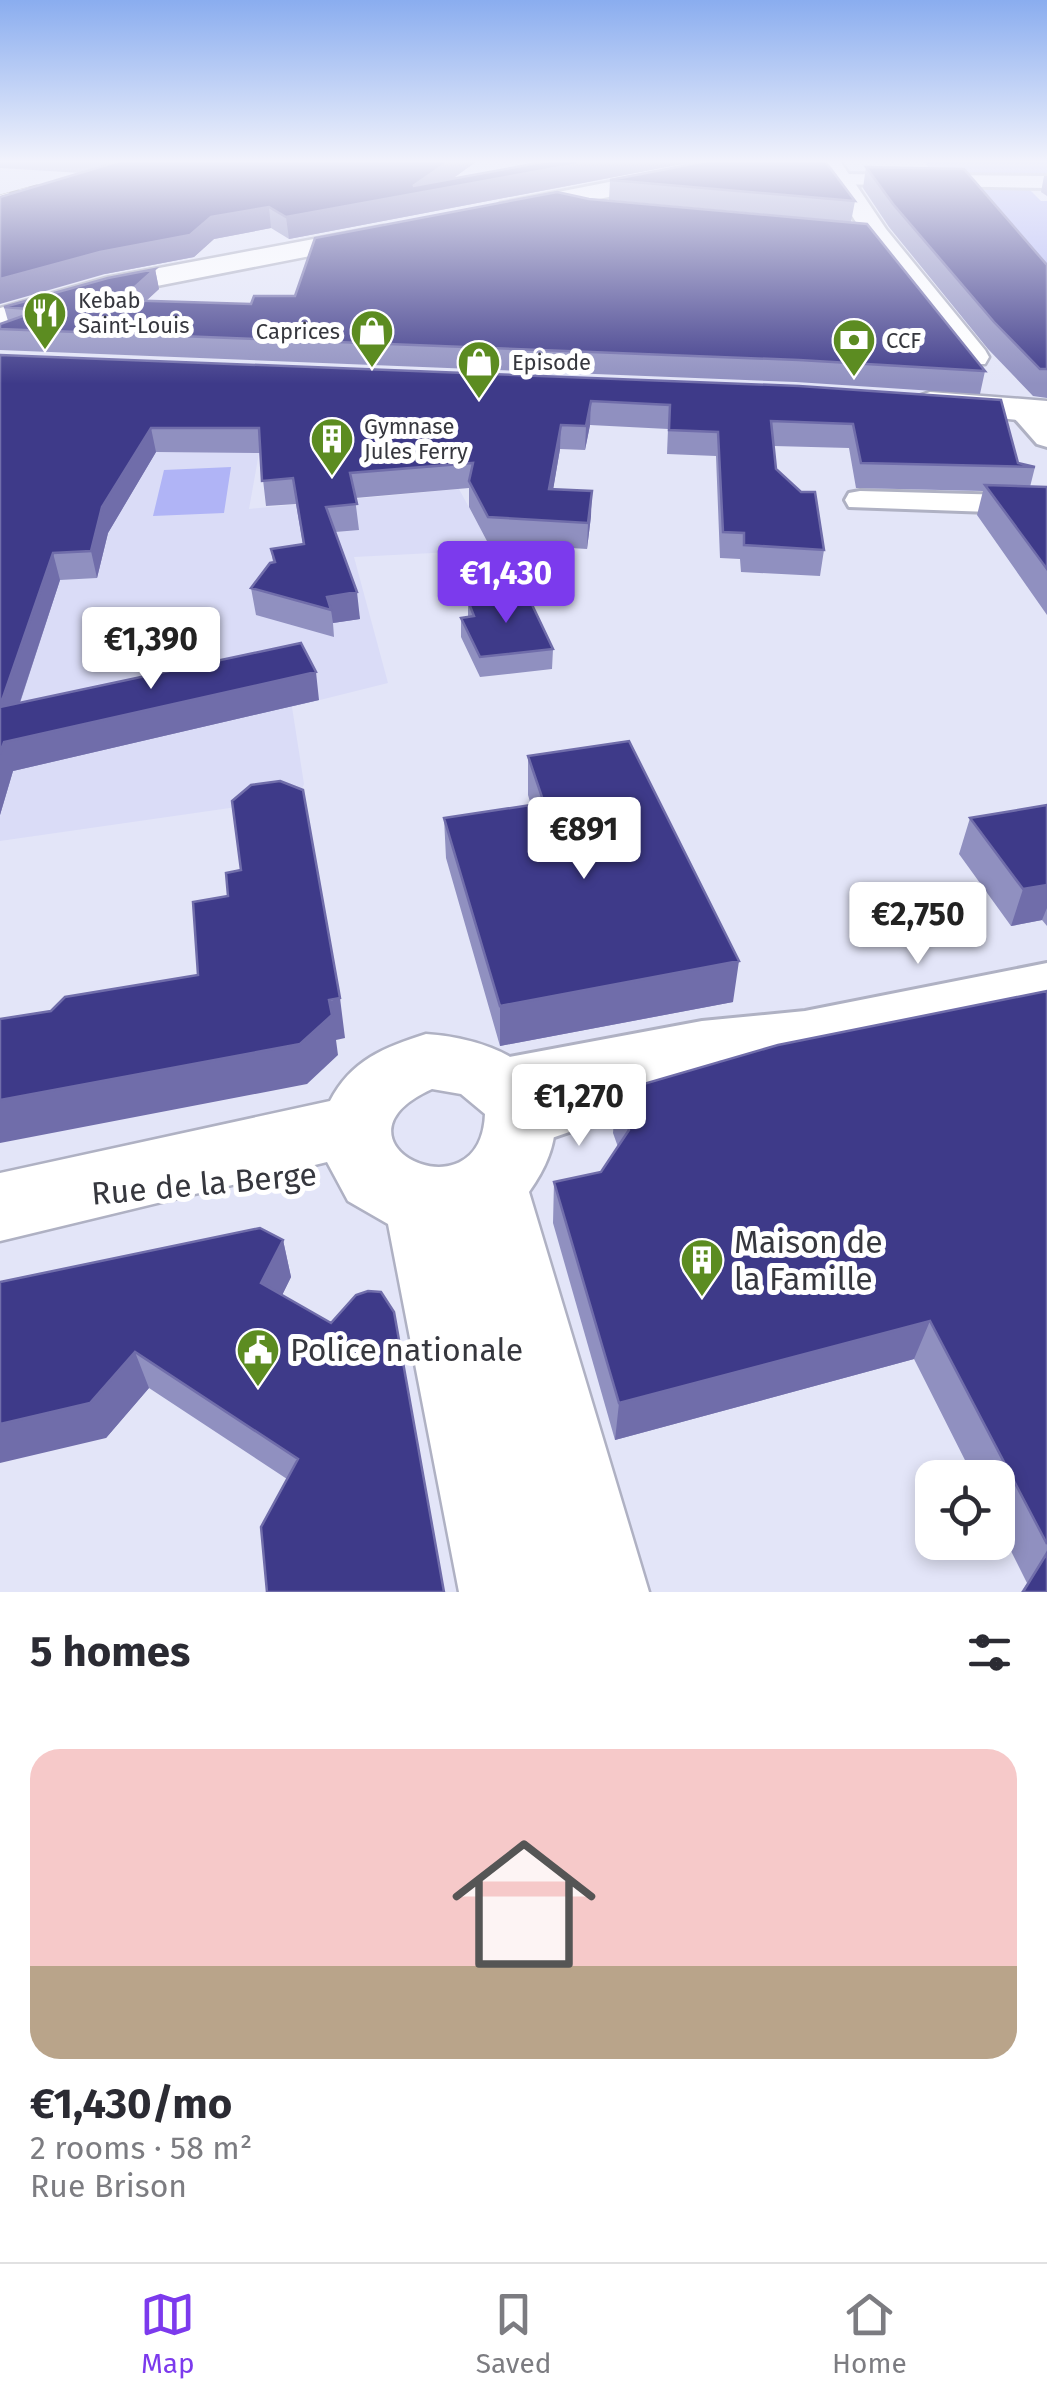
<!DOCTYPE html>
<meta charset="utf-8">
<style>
body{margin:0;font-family:"Fira Sans",sans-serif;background:#f7f7f7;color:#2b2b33;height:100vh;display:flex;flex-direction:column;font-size:38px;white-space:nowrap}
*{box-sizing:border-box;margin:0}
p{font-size:32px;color:#7c7c81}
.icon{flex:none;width:55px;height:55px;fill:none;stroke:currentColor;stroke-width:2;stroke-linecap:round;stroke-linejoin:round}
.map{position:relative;height:1592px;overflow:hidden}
.sheet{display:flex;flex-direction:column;background:#fff;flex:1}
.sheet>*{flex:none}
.tools{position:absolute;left:915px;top:1460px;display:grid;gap:20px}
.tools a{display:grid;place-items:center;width:100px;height:100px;border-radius:20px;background:#fff;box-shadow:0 5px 15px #0003;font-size:50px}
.price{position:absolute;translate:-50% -85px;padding:0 22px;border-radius:10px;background:#fff;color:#222;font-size:32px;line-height:65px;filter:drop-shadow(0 2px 5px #0008)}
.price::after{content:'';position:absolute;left:50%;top:60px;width:30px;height:22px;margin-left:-15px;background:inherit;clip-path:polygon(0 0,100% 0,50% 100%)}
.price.selected{background:#7c3aed;color:#fff}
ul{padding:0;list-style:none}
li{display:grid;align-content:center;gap:20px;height:530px;padding:0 30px}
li+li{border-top:2px solid #e1e1e2}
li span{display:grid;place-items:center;height:310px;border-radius:30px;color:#555}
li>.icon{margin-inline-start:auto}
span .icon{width:180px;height:180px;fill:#fffc;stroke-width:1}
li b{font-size:42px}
h2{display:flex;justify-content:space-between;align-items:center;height:120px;padding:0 30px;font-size:42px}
.dock{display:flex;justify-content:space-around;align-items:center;height:140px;border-top:2px solid #e1e1e2;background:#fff;font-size:28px;color:#7c7c81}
.dock a{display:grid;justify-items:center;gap:5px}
.dock .selected{color:#7c3aed}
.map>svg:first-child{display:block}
.built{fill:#dadcf7}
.green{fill:#b0b4f6}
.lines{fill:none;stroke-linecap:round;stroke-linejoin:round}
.street-casing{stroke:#afb1c3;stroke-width:6}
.secondary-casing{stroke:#afb1c3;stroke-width:5}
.street{fill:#fff;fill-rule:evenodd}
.secondary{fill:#fff;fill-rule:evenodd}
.rail-casing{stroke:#666772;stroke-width:5}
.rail{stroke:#fff;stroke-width:4;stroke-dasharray:10;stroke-linecap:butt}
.wall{fill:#9090c0}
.shaded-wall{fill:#706daa}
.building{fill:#3e3a89;stroke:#706daa;stroke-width:2.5}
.labels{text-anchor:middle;stroke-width:10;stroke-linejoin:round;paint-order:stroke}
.far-poi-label{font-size:22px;fill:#36373e;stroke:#fff;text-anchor:start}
.near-street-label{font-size:32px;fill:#36373e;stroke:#fff}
.near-poi-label{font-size:32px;fill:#36373e;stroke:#fff;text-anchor:start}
</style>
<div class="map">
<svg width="1047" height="1592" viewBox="0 0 1047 1592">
<rect width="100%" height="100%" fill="#e3e5f8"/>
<path class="built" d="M262,436L249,509L459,489L492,550L354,557L388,683L292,707L304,784L300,794L278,801L0,841V531L159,448Z"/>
<path class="green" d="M924,161H1047V179H937Z
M957,186H1026L1041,201H1047V298Z
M231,467L224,513L153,516L164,470Z"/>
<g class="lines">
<g class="street-casing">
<path id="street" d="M839,174L1047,176V188L832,184V176Z
M1022,403L1032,405L1047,421V447L1037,444L1008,411Z
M860,491L1047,496V514L849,507L845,500L849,493Z
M1047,963V1001L805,1051L718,1061L722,1067L714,1082L520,1149L500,1142L492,1126L500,1110L553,1092L499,1103L480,1096L472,1081L480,1066L499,1059L702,1021L805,1011Z"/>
</g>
<g class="secondary-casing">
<path id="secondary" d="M717,161H762L751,168L501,219L488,211L501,203Z
M818,161H840L886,229L985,350L989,357L985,364H961L867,240Z
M383,226L392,228L396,234L392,240L111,295L0,327V308L106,278Z
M930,392L1047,401V423L918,410L912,403L918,396Z
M426,1034C520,1040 597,1097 529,1192L649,1592H459L388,1224L348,1201L327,1162L0,1241V1173L330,1101C351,1060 385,1047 426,1034ZM432,1089L461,1094L485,1114C481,1221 317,1141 432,1089Z"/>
</g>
<use href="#street" class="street"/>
<use href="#secondary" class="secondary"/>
<g class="rail-casing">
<path id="rail" d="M0,197L37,187"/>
</g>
<use href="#rail" class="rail"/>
</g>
<path class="wall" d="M0,161H477L453,178L549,161H698L289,239L271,228L214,239L194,257L105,274L81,173L0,168Z
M866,167L1047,265V398L1033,396L988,349L889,227L863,188Z
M1044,176H1047V196L1041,192Z
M610,180L855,201L851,222L609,200Z
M155,269L159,289L146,301L985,371L980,394L796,382L0,350V324L8,321L4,307Z
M0,355L799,386L1018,463L1035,467L1030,487H1047V615L977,515L983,491L856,488L849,448L774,446L776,469L824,550L820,576L741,572L740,559L720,558L716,456L667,454L668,429L590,425L585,450L560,449L553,489L591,516L587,549L488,543L469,507V488L355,498L359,530L335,532L360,619L333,623L334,637L256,615L251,588L273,562L271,549L303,544L296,504L266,506L260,453L156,452L108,533L97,578L60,580L20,703L319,700L13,771L0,815Z
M468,601L553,649L552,669L480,677L461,637V618L468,617Z
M528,756L733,1002L500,1046L446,858L444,818L531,805L528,795Z
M1047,805V926L1042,920L1011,926L959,854L970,818Z
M1047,991V1592H1021L1027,1583L998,1525V1478H974L914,1359L615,1440L553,1223L554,1182L601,1172L618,1147L613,1133L616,1092Z
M283,1240L291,1277L282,1295L331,1323L394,1312L287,1479L149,1388L106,1438L0,1282Z"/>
<path class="shaded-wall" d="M449,161H477L437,190L594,161H698L289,239L286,217L413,186Z
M269,207L271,228L214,239L194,257L105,274L0,304V279L211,217Z
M155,269L159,289L124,321L120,300Z
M591,401L590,425L585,450L586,426Z
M561,425L560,449L549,514V489Z
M151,428L156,452L108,533L97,578L91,551L102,507Z
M592,491L591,516L587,549L588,523Z
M53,553L60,580L9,735L0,708Z
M357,592L360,619L333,623L331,610L327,597Z
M316,672L319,700L13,771L0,815V754L4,742Z
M1047,885V908L1042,920L1011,926L1023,889Z
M739,961L733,1002L500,1046V1006Z
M340,998L345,1038L336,1040L338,1055L307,1084L0,1143V1100Z
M283,1240L291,1277L270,1320L261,1283Z
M930,1321L914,1359L615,1440L619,1403Z
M135,1352L149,1388L106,1438L0,1463V1424Z"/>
<path class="building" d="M120,161H449L413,186L549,161H594L286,217L269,207L211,217L190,235L100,252L0,279V197Z
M708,161H825L855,201L610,180Z
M866,167L964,169L1047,265V369H1040L994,322L893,204Z
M557,192L589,199L867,224L985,371L799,360L0,329V324L40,310L4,307L108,278L155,269L120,300L251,304L254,296H295L315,238Z
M0,355L799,386L1001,400L1018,463L1035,467L861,463L853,424L771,421L776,469L801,492H815L824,550L744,545V533L723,532L718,432L669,430L670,405L591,401L586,426L561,425L549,489L592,491L588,523L488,517L469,481L473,463L350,473L357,504L326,507L357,592L327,597L331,610L251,588L270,563L275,562L271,549L304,544L293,478L262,481L259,428H151L102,507L91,551L53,553L0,706Z
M985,485L1047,487V569Z
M526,592L553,649L480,657L461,618L474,616L468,601Z
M301,643L316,672L4,742L0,754V707Z
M629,741L739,961L500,1006L444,818L544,803L528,756Z
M280,781L303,790L340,998L329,1000L332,1015L300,1044L0,1100V1019L51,1011L65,997L198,975L193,902L228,896L226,873L241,870L232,801L251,785Z
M1047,805V885L1023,889L970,818Z
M1047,991V1544L930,1321L619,1403L554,1182L601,1172L629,1130L616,1092L778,1045Z
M260,1228L283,1240L261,1283L331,1323L356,1295L368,1291L381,1292L394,1312L444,1592H267L261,1527L298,1459L135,1352L90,1403L0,1424V1282Z
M1047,1553V1592H1023Z"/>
<linearGradient id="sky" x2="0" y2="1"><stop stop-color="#8aadef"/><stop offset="0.42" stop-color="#f2f3fc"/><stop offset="1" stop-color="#f2f3fc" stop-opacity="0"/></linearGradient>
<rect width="1047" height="384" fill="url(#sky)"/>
<defs>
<g id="restaurant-pin" transform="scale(2.25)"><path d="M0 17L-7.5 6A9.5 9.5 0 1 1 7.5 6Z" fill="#5c8c21" stroke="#fff"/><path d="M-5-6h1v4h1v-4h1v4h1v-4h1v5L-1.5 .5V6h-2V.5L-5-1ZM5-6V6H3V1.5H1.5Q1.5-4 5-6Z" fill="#fff"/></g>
<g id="shop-pin" transform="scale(2.25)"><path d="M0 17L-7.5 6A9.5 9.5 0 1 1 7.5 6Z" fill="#5c8c21" stroke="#fff"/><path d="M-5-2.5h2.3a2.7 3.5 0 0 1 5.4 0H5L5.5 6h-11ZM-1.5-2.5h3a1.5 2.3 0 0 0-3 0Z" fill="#fff"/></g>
<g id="bank-pin" transform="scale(2.25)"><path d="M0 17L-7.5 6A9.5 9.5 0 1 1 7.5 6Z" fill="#5c8c21" stroke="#fff"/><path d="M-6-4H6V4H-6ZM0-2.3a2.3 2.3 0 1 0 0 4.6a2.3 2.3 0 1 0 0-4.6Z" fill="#fff"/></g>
<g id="building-pin" transform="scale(2.25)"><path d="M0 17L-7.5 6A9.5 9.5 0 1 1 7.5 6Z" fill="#5c8c21" stroke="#fff"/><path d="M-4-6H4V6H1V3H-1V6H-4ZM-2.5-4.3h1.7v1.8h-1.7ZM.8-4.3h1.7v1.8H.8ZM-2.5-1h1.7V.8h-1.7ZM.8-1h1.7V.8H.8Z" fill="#fff"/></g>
<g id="civic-pin" transform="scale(2.25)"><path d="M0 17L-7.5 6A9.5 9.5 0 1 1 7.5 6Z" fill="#5c8c21" stroke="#fff"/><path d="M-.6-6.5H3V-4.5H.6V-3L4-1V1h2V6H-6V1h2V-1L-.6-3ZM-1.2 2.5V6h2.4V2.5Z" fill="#fff"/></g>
</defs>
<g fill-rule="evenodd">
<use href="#restaurant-pin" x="45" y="313"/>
<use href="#shop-pin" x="372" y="331"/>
<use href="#bank-pin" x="854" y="340"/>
<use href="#shop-pin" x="479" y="362"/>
<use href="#building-pin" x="332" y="439"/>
<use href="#building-pin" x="702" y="1260"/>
<use href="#civic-pin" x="258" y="1350"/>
</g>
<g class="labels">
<g class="far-poi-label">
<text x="78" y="308">Kebab<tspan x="78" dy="25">Saint-Louis</tspan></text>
<text x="340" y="339" text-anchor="end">Caprices</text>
<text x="886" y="348">CCF</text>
<text x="512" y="370">Episode</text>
<text x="364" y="434">Gymnase<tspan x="364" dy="25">Jules Ferry</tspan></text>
</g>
<g class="near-street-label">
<text transform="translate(204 1184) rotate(-5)" y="11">Rue de la Berge</text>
</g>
<g class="near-poi-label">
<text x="734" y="1253">Maison de<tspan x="734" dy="37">la Famille</tspan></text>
<text x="290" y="1361">Police nationale</text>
</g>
</g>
</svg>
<div class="tools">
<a><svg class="icon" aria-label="locate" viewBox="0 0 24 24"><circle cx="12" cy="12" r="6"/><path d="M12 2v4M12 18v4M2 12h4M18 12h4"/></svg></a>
</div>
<b class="price selected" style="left:506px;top:626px">€1,430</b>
<b class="price" style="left:151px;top:692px">€1,390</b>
<b class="price" style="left:584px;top:882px">€891</b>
<b class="price" style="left:918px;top:967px">€2,750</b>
<b class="price" style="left:579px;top:1149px">€1,270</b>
</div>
<section class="sheet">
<h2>5 homes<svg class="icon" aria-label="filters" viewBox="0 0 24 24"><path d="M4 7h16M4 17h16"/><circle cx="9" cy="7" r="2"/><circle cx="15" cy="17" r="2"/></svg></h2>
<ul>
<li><span style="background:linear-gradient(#f6c9c9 70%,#b9a48a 0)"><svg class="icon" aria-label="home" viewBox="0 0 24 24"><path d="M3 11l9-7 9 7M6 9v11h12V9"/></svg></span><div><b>€1,430/mo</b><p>2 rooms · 58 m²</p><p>Rue Brison</p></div></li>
</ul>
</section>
<nav class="dock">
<a class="selected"><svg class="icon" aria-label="map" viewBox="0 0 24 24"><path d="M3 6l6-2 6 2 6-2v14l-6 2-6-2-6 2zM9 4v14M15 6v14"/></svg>Map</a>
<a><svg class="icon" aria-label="saved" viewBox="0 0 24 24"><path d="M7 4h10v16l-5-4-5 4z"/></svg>Saved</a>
<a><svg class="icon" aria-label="home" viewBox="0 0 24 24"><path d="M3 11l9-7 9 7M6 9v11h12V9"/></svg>Home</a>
</nav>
